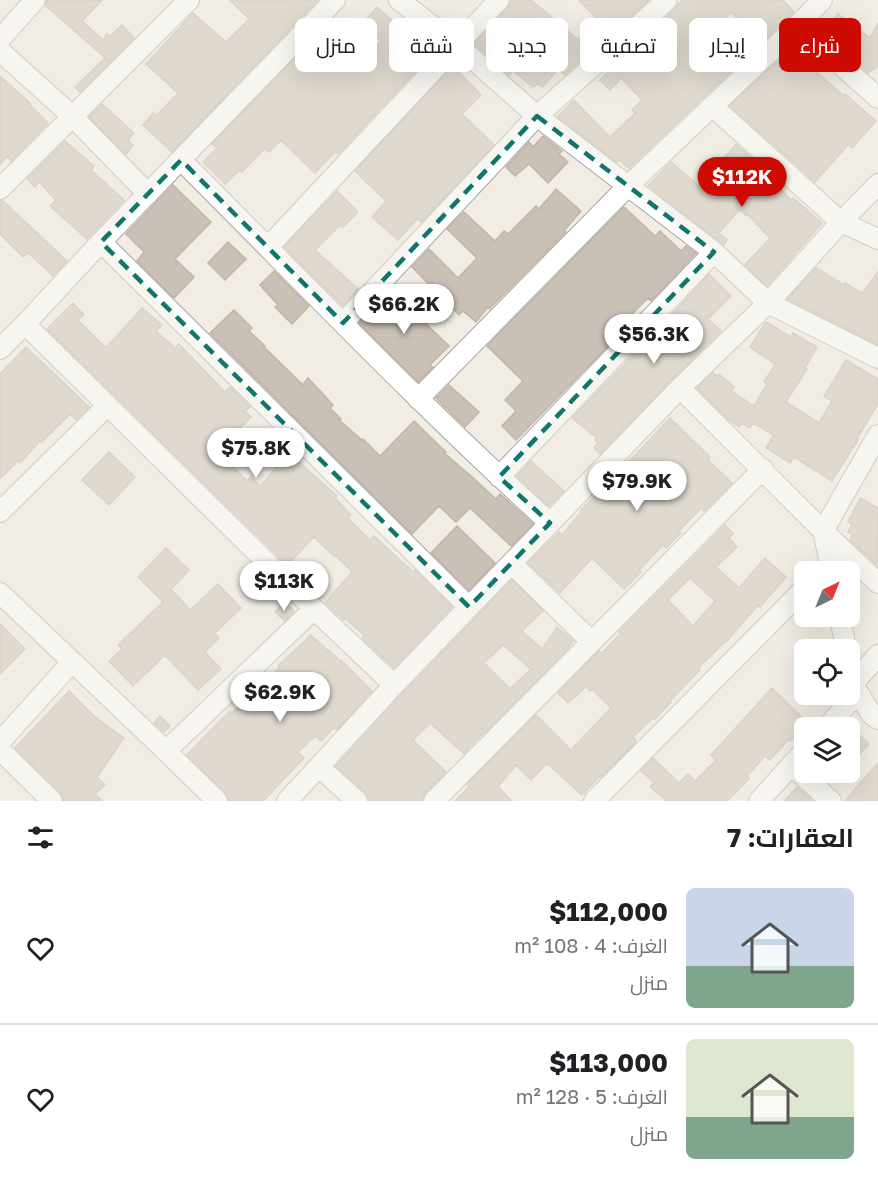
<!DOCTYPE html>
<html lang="ar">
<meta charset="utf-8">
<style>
body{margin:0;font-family:"Golos Text",Cairo,sans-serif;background:#f6f6f6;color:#202124;direction:rtl;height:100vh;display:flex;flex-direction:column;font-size:22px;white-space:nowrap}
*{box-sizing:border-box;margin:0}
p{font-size:20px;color:#757577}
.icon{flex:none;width:33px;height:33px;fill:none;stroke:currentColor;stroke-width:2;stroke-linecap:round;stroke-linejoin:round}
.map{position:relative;height:801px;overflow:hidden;direction:ltr}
.details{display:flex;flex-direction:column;background:#fff;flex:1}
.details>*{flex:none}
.top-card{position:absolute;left:18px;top:18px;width:843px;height:54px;direction:rtl;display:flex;gap:12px}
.needle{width:39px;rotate:43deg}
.buttons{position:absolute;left:794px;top:561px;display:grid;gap:12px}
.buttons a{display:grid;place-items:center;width:66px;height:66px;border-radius:9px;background:#fff;box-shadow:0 6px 24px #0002;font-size:30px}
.price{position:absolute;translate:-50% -51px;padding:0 14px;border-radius:21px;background:#fff;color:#222;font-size:20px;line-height:39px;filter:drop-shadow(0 2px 3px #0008)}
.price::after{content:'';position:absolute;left:50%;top:36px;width:18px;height:14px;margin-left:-9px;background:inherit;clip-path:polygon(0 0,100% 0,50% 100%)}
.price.on{background:#ce0b00;color:#fff}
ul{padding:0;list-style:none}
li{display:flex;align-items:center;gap:18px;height:150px;padding:0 24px}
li+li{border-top:2px solid #e0e0e0}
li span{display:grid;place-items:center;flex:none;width:168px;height:120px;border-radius:9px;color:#555}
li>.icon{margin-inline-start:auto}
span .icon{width:72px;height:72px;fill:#fffc;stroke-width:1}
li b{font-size:26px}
h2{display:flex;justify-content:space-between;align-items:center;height:72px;padding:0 24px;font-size:26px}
.tag{padding:0 21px;border-radius:9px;background:#fff;box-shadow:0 6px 24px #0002;font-size:21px;line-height:54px}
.tag.on{background:#ce0b00;color:#fff}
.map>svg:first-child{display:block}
.building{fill:#c9c0b7;stroke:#c4b4a5;stroke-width:1.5;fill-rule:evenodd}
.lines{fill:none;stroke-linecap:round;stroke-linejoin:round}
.street-casing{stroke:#a6a6a6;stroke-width:22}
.street{stroke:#fff;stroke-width:20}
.marked{fill:none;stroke:#0f766e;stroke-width:4.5;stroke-dasharray:12 8;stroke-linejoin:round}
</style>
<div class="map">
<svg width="878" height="801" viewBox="0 0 878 801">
<rect width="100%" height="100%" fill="#f1ede4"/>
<path class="building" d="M47,0H102L82,21L103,40L107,34L110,36L122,25L134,38L110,62L45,5Z
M230,0H318L172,152L143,125L153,113L156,116L178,93L146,64L193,13L226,42L249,19Z
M511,0H531L566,29L578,40L597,19L579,0H649L602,42L601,41L565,75L558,69L543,87L538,84L533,87L513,71L509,75L474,44L508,8Z
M682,0H783L794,12L629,168L619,160L616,162L557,117L574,100L610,137L635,113L632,110L642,100L621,78L610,90L600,80L613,67L619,73L638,55L633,49L675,9ZM731,12L751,32L732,50L713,30Z
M377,7L396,24L398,23L430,56L338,154L335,152L315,173L281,140L269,152L265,148L242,172L240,170L225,184L203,162L217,148L212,144L318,34L323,39L326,37L357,68L381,41L362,24Z
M838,14L870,38L878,23V66L868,73L823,33Z
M790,49L844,96L845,94L876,121L852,148L848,145L815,182L730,106Z
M105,58L109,63L80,92L75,87Z
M453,66L481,95L462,114L494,145L430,213L421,222L417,219L398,240L372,217L386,201L355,171Z
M0,76L30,103L29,104L48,123L11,161L7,156L0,165Z
M102,104L134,133L128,140L133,145L126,154L89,117Z
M543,136L562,151L559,154L568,162L548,183L529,164L515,176L506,167L529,142L533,147Z
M65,141L94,166L91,170L124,200L87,239L50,206L56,200L39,182L35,187L27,179Z
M736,144L775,179L773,182L791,200L793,198L822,223L767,286L745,265L770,238L747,214L746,215L739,210L719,233L727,240L724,245L648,186L671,162L699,186Z
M173,185L211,222L175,259L194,277L174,298L137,261L144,252L126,234Z
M556,189L581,211L564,231L566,232L490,308L488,307L476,322L463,311L459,315L412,267L429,249L458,278L477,258L447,229L464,212L495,241L504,231L508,234L536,206L539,209Z
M337,191L358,212L343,227L340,225L315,250L358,289L343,306L284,247Z
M0,201H3L67,261L53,276L28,252L23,257L0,234Z
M624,207L655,236L660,231L681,251L686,246L696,253L651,301L648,298L604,342L608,346L516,440L502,426L516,411L505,400L523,381L487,346Z
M228,242L246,259L225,280L208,263Z
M816,268L844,285L845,283L862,293L878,272V345L787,299Z
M274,271L309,306L292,324L275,307L278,305L260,285Z
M709,274L731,296L708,319L721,331L671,380L600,454L594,448L598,443L595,440L597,438L572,418L653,335Z
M391,290L449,346L430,365L433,367L418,382L359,323Z
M73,303L84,315L78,320L106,348L142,308L162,325L156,331L175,348L179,344L225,392L230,387L250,407L245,411L251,417L217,451L247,481L251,477L260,486L289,453L337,496L335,498L351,515L348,518L370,540L374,536L413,572L415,570L452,607L394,668L362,638L364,635L345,618L344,620L325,603L352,572L335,555L334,556L314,537L287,565L47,329Z
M234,310L252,328L249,331L265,346L264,347L303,385L308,378L333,405L330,408L341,419L339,420L362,440L363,439L380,456L414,421L446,452L444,453L470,475L496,499L500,494L533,524L511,546L470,508L456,522L439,506L412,534L210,333Z
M766,322L791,337L793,333L817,347L805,368L807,369L786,402L819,423L832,401L824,396L846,360L878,379V403L857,439L858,440L832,481L794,457L790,463L766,448L774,435L753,423L750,428L742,423L739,427L729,420L697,388L713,373L717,376L719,374L734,387L731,391L754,406L767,384L764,382L775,364L750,347Z
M26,347L89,407L76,420L70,414L42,442L40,441L20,463L18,461L0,479V374Z
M449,385L479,412L465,427L436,398Z
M670,418L710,457L708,460L732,483L704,511L701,508L679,531L681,533L666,548L663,545L639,570L641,572L624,589L592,558L560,593L528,563L559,532L562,535L582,511L581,510L598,493L608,503L629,479L620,471Z
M109,452L135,477L109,505L82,480Z
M531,461L564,491L549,506L517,476Z
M860,498L878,508L877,565L850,540L853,535L848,532L852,524L848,522Z
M725,525L733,533L729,538L737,547L716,567L739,588L765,558L786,577L760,607L758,605L726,642H725L698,668L700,670L670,701L671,702L655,719L653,718L633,737L636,740L635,743L601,777L600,776L582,795L547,763L531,780L516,765L498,787L512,801H455L469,787L467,784L536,715L571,750L611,708L592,689L590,691L586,687L568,703L558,693L599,651L602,653L621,633L619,632ZM690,578L715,601L693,626L668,600Z
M457,526L495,563L469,590L431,553Z
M166,548L189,570L171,589L190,610L218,584L241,608L215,633L219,638L205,652L221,669L198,690L165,655L133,686L109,661L122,649L118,645L163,602L138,577Z
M512,580L543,611L522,631L542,649L557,627L573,641L568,649L484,734L483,733L464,754L430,723L413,740L446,772L425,793L421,801H369L368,797L365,792L336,766L403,693ZM503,645L531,669L510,689L484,663Z
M284,602L294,611L285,621L275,612Z
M0,624L25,649L0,674Z
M311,635L328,651L329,650L340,661L341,660L372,691L337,730L334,727L321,741L315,736L298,752L304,758L263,801H229L225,792L187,755L204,737L230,711L232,713L254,692L255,693L279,668L278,666Z
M772,688L808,723L790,741L788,740L770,760L765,756L747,776L749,779L727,801H667L650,787L654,783L641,771L653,758L679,783L688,774L695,781L716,760L711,755Z
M69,691L95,717L124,738L97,777L105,785L95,794L102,801H64L60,792L15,748Z
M160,716L170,726L164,732L154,723Z
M849,725L869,744L849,765Z
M878,763V801H845L861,782Z
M797,787L813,801H784Z"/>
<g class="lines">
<g class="street-casing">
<path id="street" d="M399,0L457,45L537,116L714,252L768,303L878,358
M797,26L878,98
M0,39L35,0
M0,51L72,116L148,194
M712,106L841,222L878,239
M181,160C303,282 422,407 550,523
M0,189L189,0
M101,242L469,607
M268,247L499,0
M343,323L537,116L667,0
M25,324L314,609L394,685
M0,349L25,324L101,242L335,0
M680,388L823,531L832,572
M418,399L628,186L797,26L822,0
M878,435L823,531L878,583
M499,477L714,252
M0,512L107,406
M512,564L592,642
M0,593L166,751
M840,616L846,650
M853,684L871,714L878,719
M853,684L878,655
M826,728L854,697L853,684
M0,742L72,662
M0,750L52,801
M791,765L831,801
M319,767L357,801
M217,801L166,751L314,609
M287,801L394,685L680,388L768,303L841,222L878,184
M434,801L763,469
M594,801L804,589
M759,801L804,751"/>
</g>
<use href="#street" class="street"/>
</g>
<path d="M0 0H878V801H0ZM537,116L714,252L499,477L550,523L469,607L101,242L181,160L343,323Z" fill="#f1ede4" fill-opacity=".55" fill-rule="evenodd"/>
<path class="marked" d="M537,116L714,252L499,477L550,523L469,607L101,242L181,160L343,323Z"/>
</svg>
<div class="buttons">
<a><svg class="needle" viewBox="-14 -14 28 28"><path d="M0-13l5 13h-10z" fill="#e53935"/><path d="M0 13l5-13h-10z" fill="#757577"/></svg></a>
<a><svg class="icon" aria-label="locate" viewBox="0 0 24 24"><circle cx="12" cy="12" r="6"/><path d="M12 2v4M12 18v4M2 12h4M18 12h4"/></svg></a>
<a><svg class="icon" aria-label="layers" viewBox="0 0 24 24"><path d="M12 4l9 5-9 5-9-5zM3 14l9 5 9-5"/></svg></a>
</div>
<b class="price on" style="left:742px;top:208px">$112K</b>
<b class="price" style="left:404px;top:335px">$66.2K</b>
<b class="price" style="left:654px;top:365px">$56.3K</b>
<b class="price" style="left:256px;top:479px">$75.8K</b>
<b class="price" style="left:637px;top:512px">$79.9K</b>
<b class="price" style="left:284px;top:612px">$113K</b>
<b class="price" style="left:280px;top:723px">$62.9K</b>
<div class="top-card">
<a class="tag on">شراء</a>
<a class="tag">إيجار</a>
<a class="tag">تصفية</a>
<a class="tag">جديد</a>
<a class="tag">شقة</a>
<a class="tag">منزل</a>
</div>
</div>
<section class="details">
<h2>العقارات: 7<svg class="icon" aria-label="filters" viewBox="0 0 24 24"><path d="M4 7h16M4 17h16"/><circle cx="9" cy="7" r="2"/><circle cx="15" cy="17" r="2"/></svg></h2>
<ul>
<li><span style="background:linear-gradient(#c9d6e8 65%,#7fa58c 0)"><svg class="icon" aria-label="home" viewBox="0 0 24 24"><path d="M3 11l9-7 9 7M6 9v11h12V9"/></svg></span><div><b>$112,000</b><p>الغرف: 4 · 108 m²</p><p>منزل</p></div><svg class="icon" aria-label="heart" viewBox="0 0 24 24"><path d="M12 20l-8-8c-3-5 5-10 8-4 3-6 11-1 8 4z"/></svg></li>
<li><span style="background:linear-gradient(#dfe7d0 65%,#7fa58c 0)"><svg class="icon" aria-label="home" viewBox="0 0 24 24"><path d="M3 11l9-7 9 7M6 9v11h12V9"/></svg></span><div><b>$113,000</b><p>الغرف: 5 · 128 m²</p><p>منزل</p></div><svg class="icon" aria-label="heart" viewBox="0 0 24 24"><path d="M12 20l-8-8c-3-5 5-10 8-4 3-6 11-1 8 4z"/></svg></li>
</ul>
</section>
